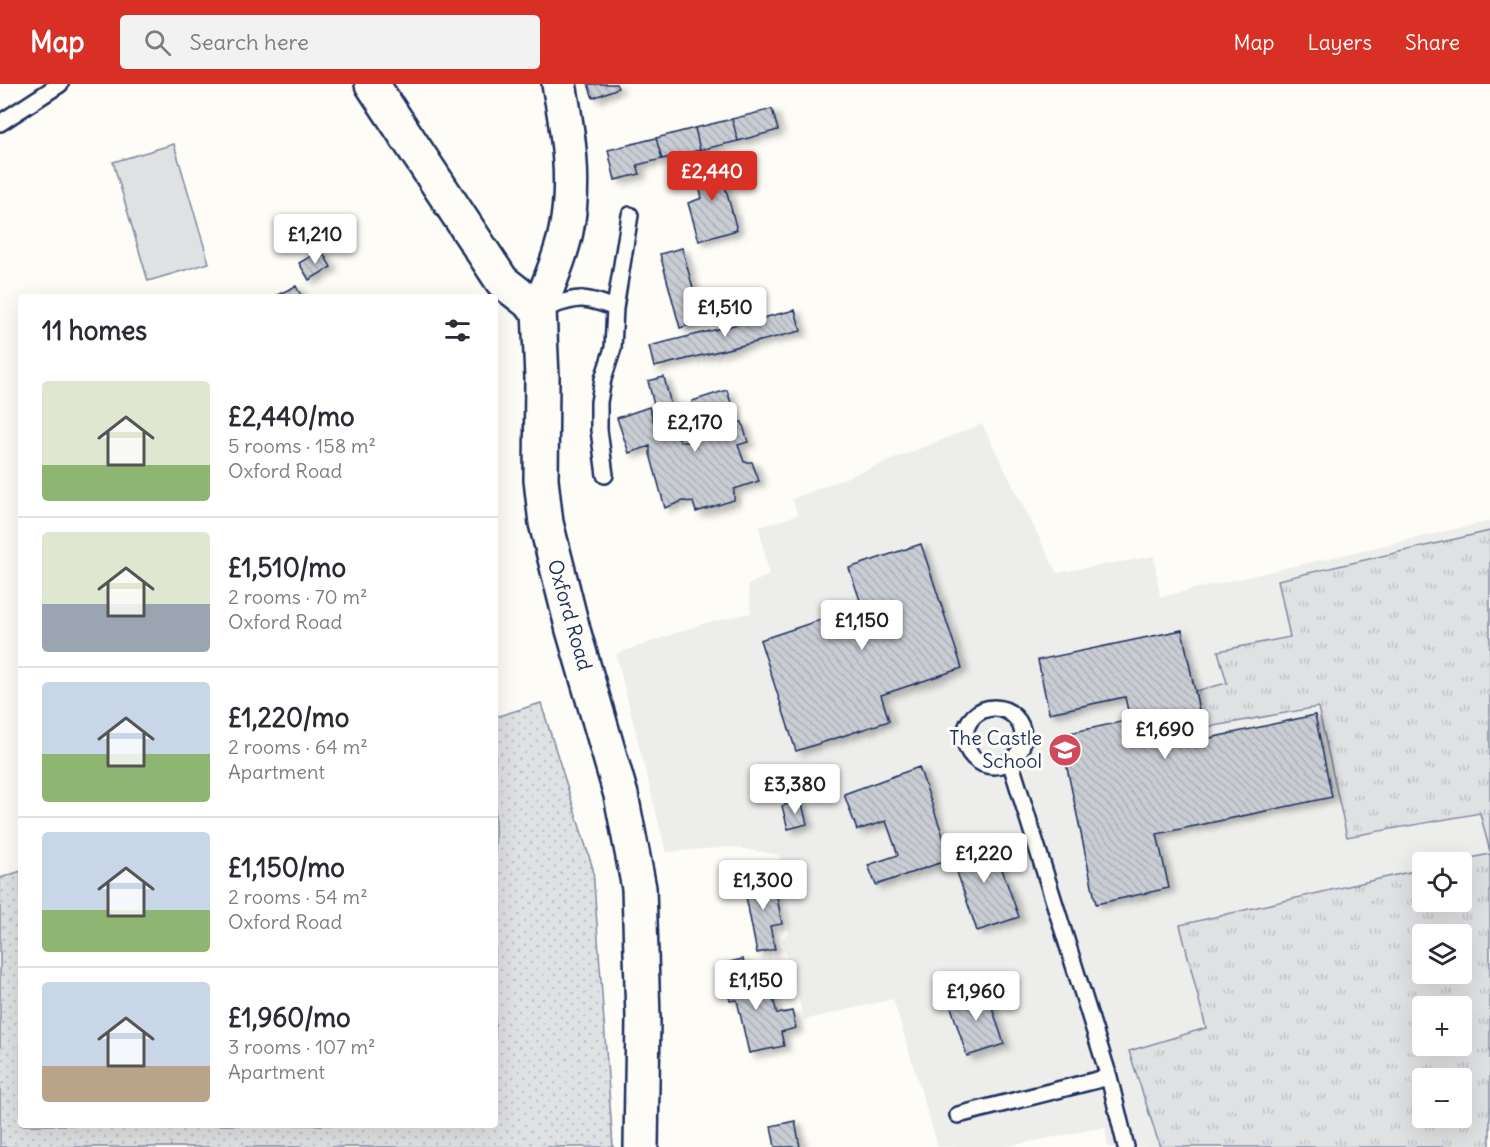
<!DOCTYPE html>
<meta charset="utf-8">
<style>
body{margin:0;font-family:Delius,sans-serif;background:#f2f2f3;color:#2b2b33;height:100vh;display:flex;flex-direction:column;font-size:22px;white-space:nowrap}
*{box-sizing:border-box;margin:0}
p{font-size:20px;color:#7c7c81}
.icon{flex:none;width:33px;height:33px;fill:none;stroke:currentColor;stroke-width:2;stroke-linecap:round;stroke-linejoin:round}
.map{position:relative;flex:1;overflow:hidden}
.panel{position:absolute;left:18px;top:210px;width:480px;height:834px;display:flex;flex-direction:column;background:#fff;border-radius:6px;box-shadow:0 6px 24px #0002}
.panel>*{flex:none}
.fabs{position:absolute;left:1412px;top:768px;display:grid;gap:12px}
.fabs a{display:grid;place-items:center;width:60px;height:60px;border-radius:6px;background:#fff;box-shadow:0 6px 24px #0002;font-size:30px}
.price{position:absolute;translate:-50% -51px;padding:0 14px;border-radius:6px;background:#fff;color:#222;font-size:20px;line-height:39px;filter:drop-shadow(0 2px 3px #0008)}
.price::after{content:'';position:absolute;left:50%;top:36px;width:18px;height:14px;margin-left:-9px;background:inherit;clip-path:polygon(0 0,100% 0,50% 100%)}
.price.active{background:#d93025;color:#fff}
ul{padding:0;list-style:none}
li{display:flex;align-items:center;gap:18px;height:150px;padding:0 24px}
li+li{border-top:2px solid #e1e1e2}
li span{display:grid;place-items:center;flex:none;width:168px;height:120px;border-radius:6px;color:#555}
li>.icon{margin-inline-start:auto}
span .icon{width:72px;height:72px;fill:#fffc;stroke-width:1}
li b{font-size:26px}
h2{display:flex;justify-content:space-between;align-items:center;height:72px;padding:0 24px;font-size:26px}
header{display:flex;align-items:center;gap:36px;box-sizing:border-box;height:84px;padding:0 30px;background:#d93025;color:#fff}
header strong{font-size:28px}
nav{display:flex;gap:33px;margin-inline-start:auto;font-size:21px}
.search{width:420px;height:54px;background:#f2f2f3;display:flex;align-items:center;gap:15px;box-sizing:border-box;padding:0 21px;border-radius:6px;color:#7c7c81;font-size:22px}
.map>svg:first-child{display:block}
.built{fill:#edeeec;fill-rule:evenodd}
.grass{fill:url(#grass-tufts);stroke:#7e88a0;stroke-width:1.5;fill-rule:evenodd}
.park{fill:url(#park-dots);stroke:#7e88a0;stroke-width:1.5}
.pitch{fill:#e0e1e3;stroke:#7e88a0;stroke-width:1.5}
.building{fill:url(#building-back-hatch);stroke:#1b2f5e;stroke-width:1.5;filter:url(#shadow)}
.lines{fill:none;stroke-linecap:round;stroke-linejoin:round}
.service-casing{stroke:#1b2f5e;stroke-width:20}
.tertiary-casing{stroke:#1b2f5e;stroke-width:38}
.secondary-casing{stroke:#1b2f5e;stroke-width:38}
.service{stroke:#fdfcf7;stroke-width:15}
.tertiary{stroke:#fdfcf7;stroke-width:33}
.secondary{stroke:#fdfcf7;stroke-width:33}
.labels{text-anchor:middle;stroke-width:6;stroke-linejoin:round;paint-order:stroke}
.street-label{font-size:20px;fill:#1b2f5e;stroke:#fdfcf7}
.poi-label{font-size:20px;fill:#1b2f5e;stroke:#fdfcf7;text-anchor:end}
</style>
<header>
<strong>Map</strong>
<div class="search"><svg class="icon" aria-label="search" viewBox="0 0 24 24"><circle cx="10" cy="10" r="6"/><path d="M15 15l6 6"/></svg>Search here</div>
<nav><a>Map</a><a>Layers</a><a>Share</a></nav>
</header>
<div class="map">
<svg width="1490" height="1063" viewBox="0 0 1490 1063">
<defs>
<pattern id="grass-tufts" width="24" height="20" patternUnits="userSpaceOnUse" patternTransform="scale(1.5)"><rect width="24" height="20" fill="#e0e1e3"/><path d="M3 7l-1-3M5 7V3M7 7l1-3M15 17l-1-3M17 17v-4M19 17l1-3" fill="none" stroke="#c0c1c5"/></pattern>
<pattern id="park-dots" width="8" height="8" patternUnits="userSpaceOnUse" patternTransform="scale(1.5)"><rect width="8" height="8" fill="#e0e1e3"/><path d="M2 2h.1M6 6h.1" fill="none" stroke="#c0c1c5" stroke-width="1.8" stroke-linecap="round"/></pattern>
<pattern id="building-back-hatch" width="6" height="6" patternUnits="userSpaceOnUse" patternTransform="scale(1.5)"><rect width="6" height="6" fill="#c9ccd3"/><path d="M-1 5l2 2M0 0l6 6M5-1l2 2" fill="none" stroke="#acb0b8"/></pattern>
<filter id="shadow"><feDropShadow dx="6" dy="4" stdDeviation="3" flood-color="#0004"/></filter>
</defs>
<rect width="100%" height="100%" fill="#fdfcf7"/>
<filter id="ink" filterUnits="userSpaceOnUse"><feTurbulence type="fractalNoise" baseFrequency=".0167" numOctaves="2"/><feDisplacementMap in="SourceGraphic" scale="12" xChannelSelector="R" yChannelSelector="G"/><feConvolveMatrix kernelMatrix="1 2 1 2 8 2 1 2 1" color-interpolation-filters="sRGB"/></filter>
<g filter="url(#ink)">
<path class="built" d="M982,340L1057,489L1154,472L1160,513L1490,437V1063H1108L1105,1043L1004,1063H938L893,915L804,936L782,855L789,848L779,771L732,763L666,768L616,570L702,540L751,529L748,501L769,491L759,443L798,431L792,415ZM1422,778H1461V818H1422ZM1422,850H1461V890H1422ZM1422,922H1461V962H1422ZM1422,994H1461V1034H1422Z"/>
<path class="grass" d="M1490,447V768L1480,729L1347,753L1318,623L1203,644L1195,607L1227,599L1218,567L1290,553L1278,496Z
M1490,770V1063H1160L1129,967L1206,944L1180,841L1422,785V818H1461V778H1452ZM1422,850H1461V890H1422ZM1422,922H1461V962H1422ZM1422,994H1461V1034H1422Z"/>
<path class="park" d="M541,619L593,785L613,1063H0V794L21,787V1041H495V633Z"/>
<path class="pitch" d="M174,60L209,179L148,197L113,78Z"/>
<path class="building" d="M588,0H616L618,4L593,14Z
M772,25L778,46L738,57L732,35Z
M732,35L738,57L700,66L695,44Z
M695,44L700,66L662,75L656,54Z
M656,54L662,75L637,81L640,90L615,96L608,66Z
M717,73L737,146L699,157L688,119L702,114L693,80Z
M682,164L702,237L680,244L660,170Z
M321,166L331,183L309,196L299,179Z
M296,202L302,213H273Z
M795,226L801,247L654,283L649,262Z
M664,293L671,321L655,325L648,297Z
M727,306L737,338H742L748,358L738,361L744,378H752L759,397L734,405V416L696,428L693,418L683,417L665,424L650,370V362L629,369L617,334L649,323L655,342L673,336L680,358H698L699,347L692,325V317Z
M921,460L962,584L881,611L889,637L796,667L760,556L862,522L849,484Z
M1182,546L1205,655L1315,631L1332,713L1157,750L1169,804L1096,820L1060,651L1130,636L1125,613L1049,629L1038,576Z
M919,683L951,775L876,801L868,781L898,771L886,737L857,746L844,710Z
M801,716L807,740L788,745L782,722Z
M990,752L1019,833L977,847L950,767Z
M773,791L782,840L770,842L775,865L757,869L743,797Z
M743,875L751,910L771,906L777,930L792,927L796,944L781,948L784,962L749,969L737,916L730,917L721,880Z
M986,905L1004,960L967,972L949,917Z
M795,1037L800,1063H775L771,1042Z"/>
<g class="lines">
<g class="service-casing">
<path id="service" d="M0,39L60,0
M542,225C577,214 579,210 615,224
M605,391L599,346V318L603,295L613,264L615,224L630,131
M965 653a29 29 0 1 1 58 0a29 29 0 1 1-58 0Z
M1010,677L1109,993L1126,1063
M958,1031L1109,993"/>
</g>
<g class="tertiary-casing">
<path id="tertiary" d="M539,226C548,200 561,174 566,147C576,99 568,47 559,0"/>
</g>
<g class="secondary-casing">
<path id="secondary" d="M372,0L502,197L539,226L542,294L541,396L546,439L573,546L621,711L639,804L643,934L641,1063"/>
</g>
<use href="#service" class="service"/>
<use href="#tertiary" class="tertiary"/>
<use href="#secondary" class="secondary"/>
</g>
</g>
<defs>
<g id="school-disc" transform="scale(1.725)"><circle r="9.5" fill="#d1495b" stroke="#fdfcf7"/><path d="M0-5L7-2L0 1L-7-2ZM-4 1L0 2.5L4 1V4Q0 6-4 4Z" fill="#fff"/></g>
</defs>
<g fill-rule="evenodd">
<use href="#school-disc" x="1065" y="666"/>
</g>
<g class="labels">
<g class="street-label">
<text transform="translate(570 531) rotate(74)" y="7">Oxford Road</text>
</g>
<g class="poi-label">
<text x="1042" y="661">The Castle<tspan x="1042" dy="23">School</tspan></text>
</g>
</g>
</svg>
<div class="fabs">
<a><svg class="icon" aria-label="locate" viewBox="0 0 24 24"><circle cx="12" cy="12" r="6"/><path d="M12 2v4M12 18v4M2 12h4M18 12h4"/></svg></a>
<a><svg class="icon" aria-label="layers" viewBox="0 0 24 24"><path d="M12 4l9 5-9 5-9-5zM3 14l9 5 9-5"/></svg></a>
<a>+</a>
<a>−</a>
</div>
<b class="price active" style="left:712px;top:118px">£2,440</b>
<b class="price" style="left:315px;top:181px">£1,210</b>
<b class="price" style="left:725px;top:254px">£1,510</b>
<b class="price" style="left:695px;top:369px">£2,170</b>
<b class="price" style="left:862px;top:567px">£1,150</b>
<b class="price" style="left:1165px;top:676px">£1,690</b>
<b class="price" style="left:795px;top:731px">£3,380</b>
<b class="price" style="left:984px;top:800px">£1,220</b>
<b class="price" style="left:763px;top:827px">£1,300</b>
<b class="price" style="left:756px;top:927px">£1,150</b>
<b class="price" style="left:976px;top:938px">£1,960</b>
<section class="panel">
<h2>11 homes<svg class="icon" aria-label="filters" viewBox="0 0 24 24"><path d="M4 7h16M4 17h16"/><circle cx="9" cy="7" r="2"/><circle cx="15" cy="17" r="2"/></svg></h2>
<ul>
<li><span style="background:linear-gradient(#dfe7d0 70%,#8fb573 0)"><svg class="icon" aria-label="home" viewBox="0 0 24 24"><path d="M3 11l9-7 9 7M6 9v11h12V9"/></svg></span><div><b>£2,440/mo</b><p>5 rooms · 158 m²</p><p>Oxford Road</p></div></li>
<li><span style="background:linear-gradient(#dfe7d0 60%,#9aa5b1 0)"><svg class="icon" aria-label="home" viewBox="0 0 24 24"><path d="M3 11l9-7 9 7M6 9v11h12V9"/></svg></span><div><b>£1,510/mo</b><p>2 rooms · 70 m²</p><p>Oxford Road</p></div></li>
<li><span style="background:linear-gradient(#c9d6e8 60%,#8fb573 0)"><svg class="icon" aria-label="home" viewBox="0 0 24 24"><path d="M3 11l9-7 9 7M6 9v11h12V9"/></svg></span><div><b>£1,220/mo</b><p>2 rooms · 64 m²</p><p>Apartment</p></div></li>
<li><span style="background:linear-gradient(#c9d6e8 65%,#8fb573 0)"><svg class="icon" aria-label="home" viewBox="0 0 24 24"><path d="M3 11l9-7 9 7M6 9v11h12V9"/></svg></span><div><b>£1,150/mo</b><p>2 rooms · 54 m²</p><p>Oxford Road</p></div></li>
<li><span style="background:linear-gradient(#c9d6e8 70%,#b9a48a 0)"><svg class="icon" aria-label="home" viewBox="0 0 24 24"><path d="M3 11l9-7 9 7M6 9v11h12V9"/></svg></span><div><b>£1,960/mo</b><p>3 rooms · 107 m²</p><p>Apartment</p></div></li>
</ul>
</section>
</div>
